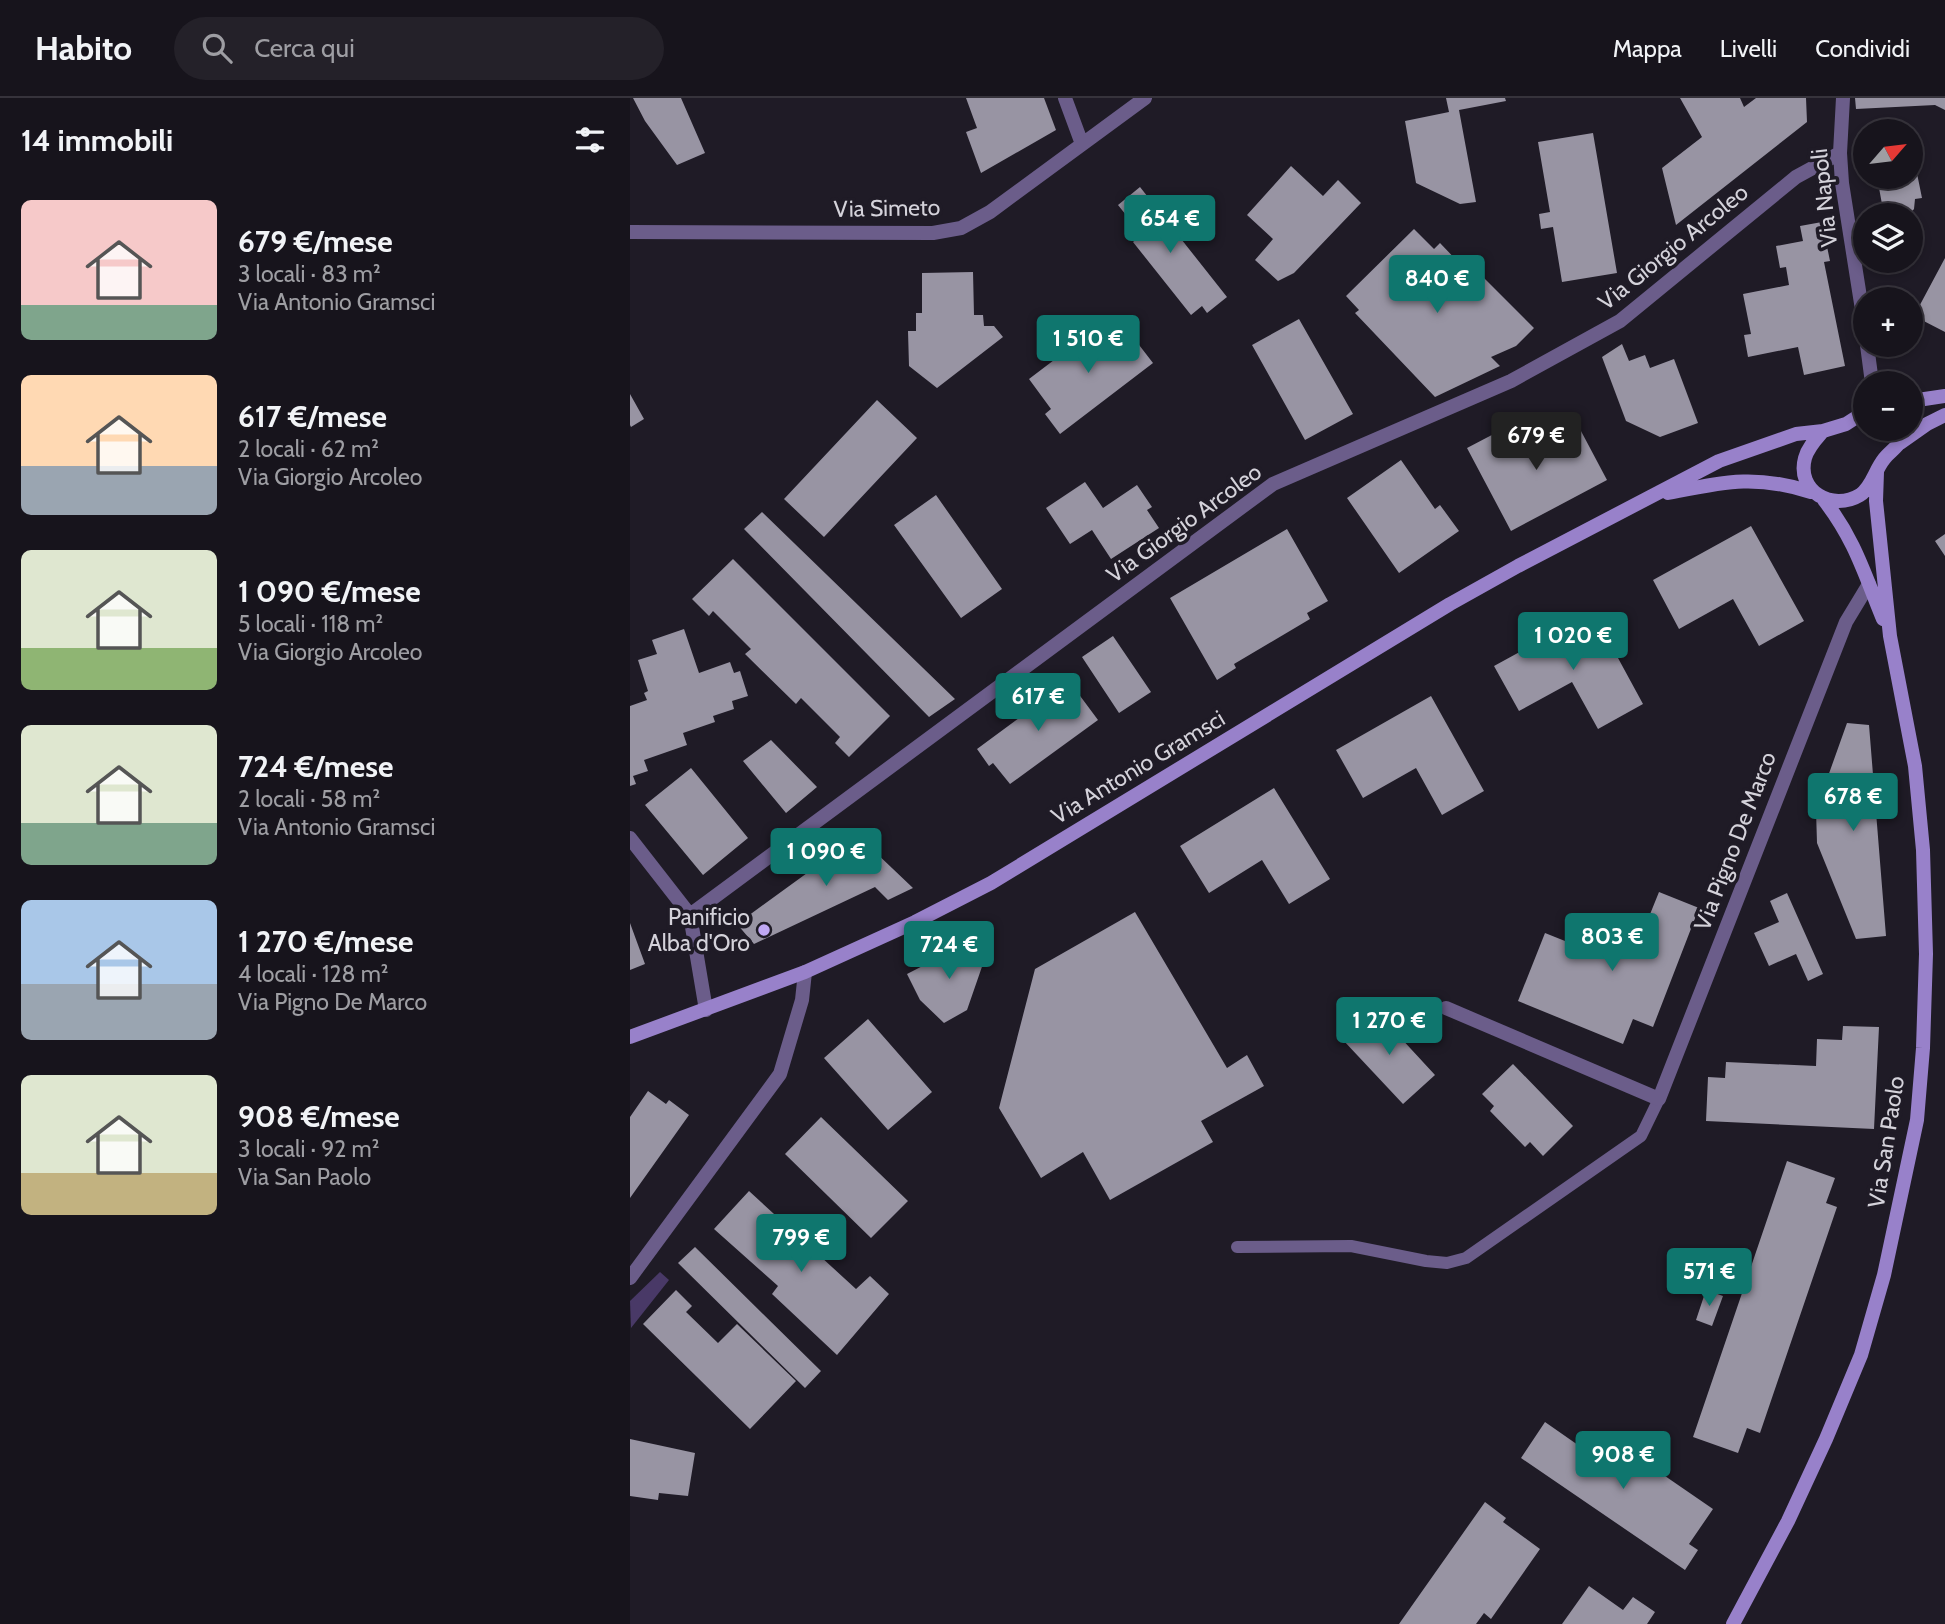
<!DOCTYPE html>
<html lang="it">
<meta charset="utf-8">
<style>
body{margin:0;font-family:Cabin,sans-serif;background:#242129;color:#f1f3f6;height:100vh;display:flex;flex-direction:column;font-size:26px;white-space:nowrap}
*{box-sizing:border-box;margin:0}
p{font-size:23px;color:#9e9ea3}
.icon{flex:none;width:38px;height:38px;fill:none;stroke:currentColor;stroke-width:2;stroke-linecap:round;stroke-linejoin:round}
.map{position:relative;flex:1;overflow:hidden}
.panel{display:flex;flex-direction:column;background:#17141c;width:630px}
.panel>*{flex:none}
.needle{width:46px;rotate:62deg}
.buttons{position:absolute;left:1223px;top:21px;display:grid;gap:14px}
.buttons a{display:grid;place-items:center;width:70px;height:70px;border-radius:50%;background:#17141c;box-shadow:0 4px 10px #0003,0 0 0 2px #36333b;font-size:35px}
.price{position:absolute;translate:-50% -60px;padding:0 16px;border-radius:7px;background:#0f766e;color:#fff;font-size:23px;line-height:46px;filter:drop-shadow(0 2px 4px #0008)}
.price::after{content:'';position:absolute;left:50%;top:42px;width:21px;height:16px;margin-left:-10px;background:inherit;clip-path:polygon(0 0,100% 0,50% 100%)}
.price.active{background:#222;color:#fff}
ul{padding:0;list-style:none}
li{display:flex;align-items:center;gap:21px;height:175px;padding:0 21px}
li span{display:grid;place-items:center;flex:none;width:196px;height:140px;border-radius:10px;color:#555}
li>.icon{margin-inline-start:auto}
span .icon{width:84px;height:84px;fill:#fffc;stroke-width:1}
li b{font-size:30px}
h2{display:flex;justify-content:space-between;align-items:center;height:84px;padding:0 21px;font-size:30px}
header{display:flex;align-items:center;gap:42px;box-sizing:border-box;height:98px;padding:0 35px;background:#17141c;border-bottom:2px solid #36333b}
header strong{font-size:33px}
nav{display:flex;gap:38px;margin-inline-start:auto;font-size:24px}
.search{width:490px;height:63px;background:#242129;display:flex;align-items:center;gap:18px;box-sizing:border-box;padding:0 24px;border-radius:38px;color:#9e9ea3;font-size:26px}
main{display:flex;flex:1;min-height:0}
.map>svg:first-child{display:block}
.green{fill:#493967}
.building{fill:#9894a3}
.lines{fill:none;stroke-linecap:round;stroke-linejoin:round}
.service{stroke:#6b5d8a;stroke-width:12}
.minor{stroke:#6b5d8a;stroke-width:14}
.secondary{stroke:#9881ca;stroke-width:14}
.poi-dot{fill:#c0a8f4;stroke:#1f1b26;stroke-width:2.5}
.labels{text-anchor:middle;stroke-width:7;stroke-linejoin:round;paint-order:stroke}
.street-label{font-size:23px;fill:#d4d2da;stroke:#1f1b26}
.poi-label{font-size:23px;fill:#d4d2da;stroke:#1f1b26;text-anchor:end}
</style>
<header>
<strong>Habito</strong>
<div class="search"><svg class="icon" aria-label="search" viewBox="0 0 24 24"><circle cx="10" cy="10" r="6"/><path d="M15 15l6 6"/></svg>Cerca qui</div>
<nav><a>Mappa</a><a>Livelli</a><a>Condividi</a></nav>
</header>
<main>
<section class="panel">
<h2>14 immobili<svg class="icon" aria-label="filters" viewBox="0 0 24 24"><path d="M4 7h16M4 17h16"/><circle cx="9" cy="7" r="2"/><circle cx="15" cy="17" r="2"/></svg></h2>
<ul>
<li><span style="background:linear-gradient(#f6c9c9 75%,#7fa58c 0)"><svg class="icon" aria-label="home" viewBox="0 0 24 24"><path d="M3 11l9-7 9 7M6 9v11h12V9"/></svg></span><div><b>679 €/mese</b><p>3 locali · 83 m²</p><p>Via Antonio Gramsci</p></div></li>
<li><span style="background:linear-gradient(#ffd9b3 65%,#9aa5b1 0)"><svg class="icon" aria-label="home" viewBox="0 0 24 24"><path d="M3 11l9-7 9 7M6 9v11h12V9"/></svg></span><div><b>617 €/mese</b><p>2 locali · 62 m²</p><p>Via Giorgio Arcoleo</p></div></li>
<li><span style="background:linear-gradient(#dfe7d0 70%,#8fb573 0)"><svg class="icon" aria-label="home" viewBox="0 0 24 24"><path d="M3 11l9-7 9 7M6 9v11h12V9"/></svg></span><div><b>1 090 €/mese</b><p>5 locali · 118 m²</p><p>Via Giorgio Arcoleo</p></div></li>
<li><span style="background:linear-gradient(#dfe7d0 70%,#7fa58c 0)"><svg class="icon" aria-label="home" viewBox="0 0 24 24"><path d="M3 11l9-7 9 7M6 9v11h12V9"/></svg></span><div><b>724 €/mese</b><p>2 locali · 58 m²</p><p>Via Antonio Gramsci</p></div></li>
<li><span style="background:linear-gradient(#a9c7e8 60%,#9aa5b1 0)"><svg class="icon" aria-label="home" viewBox="0 0 24 24"><path d="M3 11l9-7 9 7M6 9v11h12V9"/></svg></span><div><b>1 270 €/mese</b><p>4 locali · 128 m²</p><p>Via Pigno De Marco</p></div></li>
<li><span style="background:linear-gradient(#dfe7d0 70%,#c2b280 0)"><svg class="icon" aria-label="home" viewBox="0 0 24 24"><path d="M3 11l9-7 9 7M6 9v11h12V9"/></svg></span><div><b>908 €/mese</b><p>3 locali · 92 m²</p><p>Via San Paolo</p></div></li>
</ul>
</section>
<div class="map">
<svg width="1315" height="1526" viewBox="0 0 1315 1526">
<rect width="100%" height="100%" fill="#1f1b26"/>
<path class="green" d="M30,1174L39,1182L1,1230L0,1203Z"/>
<path class="building" d="M3,0H51L75,55L47,67L15,23Z
M336,0H414L426,32L351,75L336,34L347,30Z
M816,0H875L876,3L829,12L846,104L830,106L786,85L775,23L819,14Z
M1050,0H1110L1114,9L1126,0H1176L1177,24L1046,127L1032,70L1072,39Z
M1225,0H1315V12L1305,7L1226,11Z
M963,35L987,175L932,184L923,129L911,131L909,116L920,114L908,44Z
M1281,46L1292,100L1285,101L1284,111L1279,117H1254L1247,79H1281Z
M661,68L693,98L708,82L731,105L664,175L648,183L625,162L643,141L617,117Z
M510,89L597,199L577,215L572,208L561,217L503,144L508,140L496,126L500,122L488,107Z
M1192,124L1200,163L1194,164L1215,268L1174,277L1168,249L1118,259L1114,237L1121,236L1113,196L1159,187L1156,169L1150,170L1146,148L1173,143L1170,128Z
M784,131L804,151L810,145L832,168L837,163L904,230L886,248L861,259L870,268L805,299L725,215L729,212L716,198Z
M1315,160V234L1284,218Z
M343,174L344,217H353L354,228H364L373,239L307,290L279,268L278,233H286V215H292V175Z
M478,221L499,248L506,243L523,265L430,336L415,316L421,311L399,281Z
M669,221L723,316L675,342L622,247Z
M992,246L999,263L1015,257L1020,270L1044,261L1068,325L1030,339L996,323L972,259Z
M0,296L14,321L1,329L0,327Z
M247,302L287,340L194,439L154,401Z
M943,318L977,382L881,433L837,350L879,328L893,355L924,338L920,331Z
M771,362L805,411L810,407L829,433L769,475L717,400Z
M455,384L473,410L507,387L522,409L517,412L529,430L481,461L462,432L440,446L416,410Z
M306,397L372,491L331,520L264,427Z
M132,414L325,601L299,619L114,431Z
M1121,428L1174,523L1129,548L1103,501L1049,531L1023,482Z
M657,431L698,503L677,515L680,521L604,566L606,570L587,582L540,500Z
M1315,436V458L1305,443Z
M103,461L260,618L219,659L205,645L210,639L171,600L166,606L115,556L121,551L83,513L79,518L62,501Z
M963,514L1013,606L968,631L942,584L889,613L864,568Z
M54,531L69,575L100,564L104,575L110,573L118,598L102,603L104,611L83,618L85,624L53,635L57,647L14,662L18,673L3,678L6,686L0,688V608L17,602L14,595L18,593L8,562L27,556L22,542Z
M483,538L521,594L489,615L452,559Z
M439,583L468,622L380,686L363,665L359,668L347,651Z
M801,598L854,693L812,717L786,670L733,700L706,652Z
M1217,625L1239,627L1256,838L1226,841L1187,745L1186,712Z
M141,642L187,689L156,715L113,663Z
M61,670L118,740L73,777L15,707Z
M644,690L700,781L659,806L632,762L579,795L550,748Z
M222,732L283,790L258,802L245,789L124,846L107,826L206,754L201,747Z
M1029,794L1069,810L1023,929L1003,921L993,946L888,903L915,835L960,853L971,825L1010,841Z
M1157,795L1193,876L1178,883L1166,856L1139,868L1124,835L1149,824L1140,803Z
M505,814L597,970L617,957L634,988L571,1023L583,1044L480,1102L453,1054L411,1080L369,1010L405,871Z
M0,825L15,866L0,872Z
M345,841L355,860L337,912L314,925L290,902L277,876Z
M745,912L805,977L773,1006L713,942Z
M238,921L302,994L258,1032L194,960Z
M1213,928L1249,929L1244,1031L1076,1023L1078,979L1095,980L1096,964L1186,968L1187,941L1212,942Z
M883,966L943,1028L913,1058L900,1044L895,1049L860,1013L864,1008L852,996Z
M18,993L36,1006L39,1002L59,1017L0,1100V1019Z
M191,1019L278,1103L241,1140L155,1056Z
M1157,1063L1205,1080L1196,1105L1207,1109L1130,1335L1117,1330L1108,1355L1063,1339Z
M119,1093L226,1191L240,1178L259,1196L207,1257L142,1196L148,1188L84,1131Z
M65,1149L191,1273L175,1290L48,1165Z
M46,1192L62,1208L56,1214L88,1245L107,1226L166,1283L120,1331L13,1226Z
M1076,1192L1093,1198L1082,1228L1066,1222Z
M915,1324L958,1354L971,1334L1083,1411L1059,1446L1068,1452L1055,1472L891,1360Z
M0,1341L65,1355L58,1398L29,1395L28,1402L0,1398Z
M855,1404L876,1420L873,1424L910,1451L861,1521L854,1515L846,1526H769Z
M959,1488L993,1512L1003,1499L1025,1514L1017,1526H932Z"/>
<g class="lines">
<path class="service" d="M607,1149L721,1148L796,1163L817,1165L836,1160L1011,1038L1029,1001"/>
<path class="minor" d="M435,0L452,46
M1213,0L1210,55L1212,85L1236,237
M0,134L303,135L331,130L360,114L515,0
M1237,247L1242,285
M0,740L60,817L76,912
M60,817L643,386L881,283L990,223L1166,79L1210,55
M816,910L1029,1001L1216,524L1239,486
M0,1180L150,976L172,902L175,874"/>
<path class="secondary" d="M1281,303L1315,298
M1193,333C1186,341 1178,349 1175,360C1166,393 1202,414 1230,397C1242,389 1245,372 1254,361C1262,351 1275,345 1273,331
M1270,345L1297,326L1315,317
M1038,395C1094,384 1124,376 1181,394
M1194,402C1225,442 1234,475 1253,521
M0,939L175,874L285,824L361,785L820,506L888,468L1089,363L1166,336L1193,333L1216,326L1236,313
M1103,1526L1158,1423L1196,1341L1231,1257L1254,1177L1287,1022L1293,950L1296,856L1293,752L1285,668L1260,538L1246,403L1247,374"/>
</g>
<circle class="poi-dot" cx="134" cy="832" r="7"/>
<g class="labels">
<g class="street-label">
<text transform="translate(1194 100) rotate(-96)" y="8">Via Napoli</text>
<text transform="translate(257 110) rotate(-1)" y="8">Via Simeto</text>
<text transform="translate(1043 149) rotate(-39)" y="8">Via Giorgio Arcoleo</text>
<text transform="translate(554 425) rotate(-36)" y="8">Via Giorgio Arcoleo</text>
<text transform="translate(508 669) rotate(-31)" y="8">Via Antonio Gramsci</text>
<text transform="translate(1105 743) rotate(-69)" y="8">Via Pigno De Marco</text>
<text transform="translate(1256 1044) rotate(-81)" y="8">Via San Paolo</text>
</g>
<g class="poi-label">
<text x="120" y="827">Panificio<tspan x="120" dy="26">Alba d'Oro</tspan></text>
</g>
</g>
</svg>
<div class="buttons">
<a><svg class="needle" viewBox="-14 -14 28 28"><path d="M0-13l5 13h-10z" fill="#e53935"/><path d="M0 13l5-13h-10z" fill="#9e9ea3"/></svg></a>
<a><svg class="icon" aria-label="layers" viewBox="0 0 24 24"><path d="M12 4l9 5-9 5-9-5zM3 14l9 5 9-5"/></svg></a>
<a>+</a>
<a>−</a>
</div>
<b class="price" style="left:540px;top:157px">654 €</b>
<b class="price" style="left:807px;top:217px">840 €</b>
<b class="price" style="left:458px;top:277px">1 510 €</b>
<b class="price active" style="left:906px;top:374px">679 €</b>
<b class="price" style="left:943px;top:574px">1 020 €</b>
<b class="price" style="left:408px;top:635px">617 €</b>
<b class="price" style="left:1223px;top:735px">678 €</b>
<b class="price" style="left:196px;top:790px">1 090 €</b>
<b class="price" style="left:982px;top:875px">803 €</b>
<b class="price" style="left:319px;top:883px">724 €</b>
<b class="price" style="left:759px;top:959px">1 270 €</b>
<b class="price" style="left:171px;top:1176px">799 €</b>
<b class="price" style="left:1079px;top:1210px">571 €</b>
<b class="price" style="left:993px;top:1393px">908 €</b>
</div>
</main>
